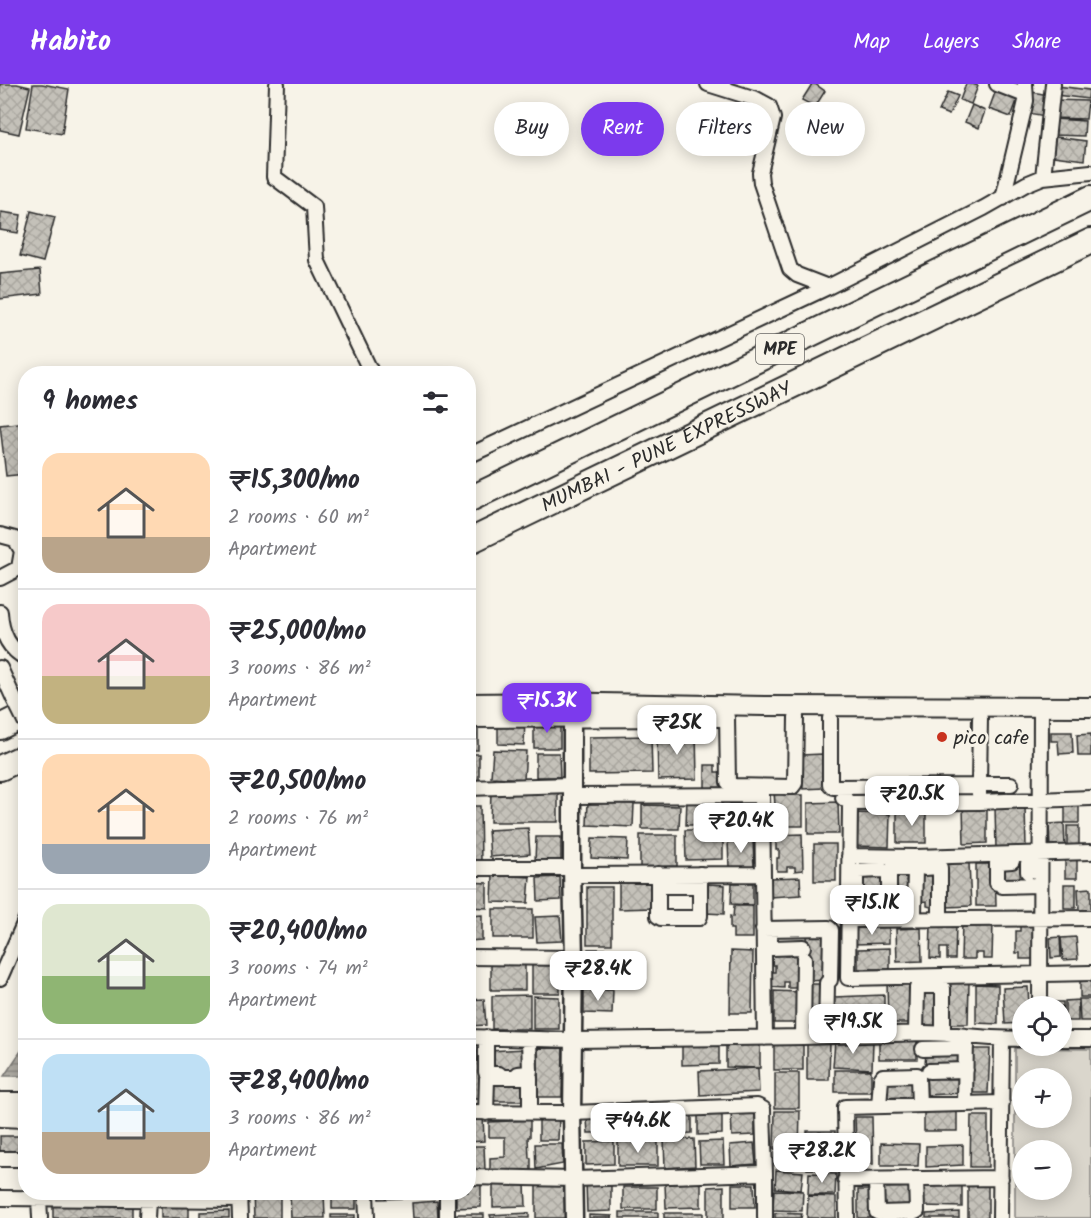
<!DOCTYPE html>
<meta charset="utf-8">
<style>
body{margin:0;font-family:Kalam,sans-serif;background:#f2f2f3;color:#2b2b33;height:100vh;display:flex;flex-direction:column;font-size:22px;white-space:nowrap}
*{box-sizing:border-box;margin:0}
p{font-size:20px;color:#7c7c81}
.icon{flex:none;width:33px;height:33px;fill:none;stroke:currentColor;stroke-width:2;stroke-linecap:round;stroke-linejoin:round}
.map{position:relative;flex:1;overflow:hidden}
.details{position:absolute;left:18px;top:282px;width:458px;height:834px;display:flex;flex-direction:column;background:#fff;border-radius:24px;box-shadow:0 3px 15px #0003}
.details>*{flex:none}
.hud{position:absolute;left:494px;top:18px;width:507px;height:54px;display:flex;gap:12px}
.fabs{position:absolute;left:1012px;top:912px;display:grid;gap:12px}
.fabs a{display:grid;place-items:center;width:60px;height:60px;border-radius:50%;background:#fff;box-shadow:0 3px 15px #0003;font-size:30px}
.price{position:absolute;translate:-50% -51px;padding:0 14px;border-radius:12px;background:#fff;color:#222;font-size:20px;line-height:39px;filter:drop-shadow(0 2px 3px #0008)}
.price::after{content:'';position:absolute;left:50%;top:36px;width:18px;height:14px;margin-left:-9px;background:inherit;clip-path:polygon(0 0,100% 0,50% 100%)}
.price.current{background:#7c3aed;color:#fff}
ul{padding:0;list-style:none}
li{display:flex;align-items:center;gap:18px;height:150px;padding:0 24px}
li+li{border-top:2px solid #e1e1e2}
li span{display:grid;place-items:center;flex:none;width:168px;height:120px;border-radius:18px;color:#555}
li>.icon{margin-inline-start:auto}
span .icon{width:72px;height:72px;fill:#fffc;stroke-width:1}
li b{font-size:26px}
h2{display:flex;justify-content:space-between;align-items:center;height:72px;padding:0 24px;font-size:26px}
.pill{padding:0 21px;border-radius:27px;background:#fff;box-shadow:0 3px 15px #0003;font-size:21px;line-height:54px}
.pill.current{background:#7c3aed;color:#fff}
header{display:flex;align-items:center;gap:36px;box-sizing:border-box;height:84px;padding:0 30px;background:#7c3aed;color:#fff}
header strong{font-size:28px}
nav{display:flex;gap:33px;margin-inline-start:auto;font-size:21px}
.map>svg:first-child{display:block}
.park{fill:#dad6cc;stroke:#82807c;stroke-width:1.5;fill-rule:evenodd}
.water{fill:url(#water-rules);stroke:#7a7874;stroke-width:1.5}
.building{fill:url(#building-cross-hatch);stroke:#2b2b2b;stroke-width:1.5}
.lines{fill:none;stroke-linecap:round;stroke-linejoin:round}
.minor-casing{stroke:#2b2b2b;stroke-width:18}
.tertiary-casing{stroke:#2b2b2b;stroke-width:21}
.secondary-casing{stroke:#2b2b2b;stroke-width:22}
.motorway-casing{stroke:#2b2b2b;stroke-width:28}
.minor{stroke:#f7f3e8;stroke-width:14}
.tertiary{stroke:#f7f3e8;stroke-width:16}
.secondary{stroke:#f7f3e8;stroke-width:18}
.motorway{stroke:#f7f3e8;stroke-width:24}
.minor-bridge-casing{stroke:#2b2b2b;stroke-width:18;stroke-linecap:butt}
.minor-bridge{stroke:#f7f3e8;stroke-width:14}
.poi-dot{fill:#c8321e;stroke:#f7f3e8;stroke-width:2}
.labels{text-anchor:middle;stroke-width:6;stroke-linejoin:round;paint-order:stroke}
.shield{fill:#f7f3e8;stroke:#686764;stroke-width:1.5}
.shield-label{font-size:18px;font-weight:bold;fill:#2b2b2b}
.street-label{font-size:20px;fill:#2b2b2b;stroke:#f7f3e8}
.poi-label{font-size:20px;fill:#2b2b2b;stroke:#f7f3e8;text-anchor:start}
</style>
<header>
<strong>Habito</strong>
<nav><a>Map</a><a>Layers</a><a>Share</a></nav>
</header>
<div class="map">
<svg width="1091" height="1134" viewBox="0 0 1091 1134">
<defs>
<pattern id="water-rules" width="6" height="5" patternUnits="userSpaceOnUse" patternTransform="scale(1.5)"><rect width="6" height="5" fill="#afaca4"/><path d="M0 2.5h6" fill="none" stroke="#8f8c86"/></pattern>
<pattern id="building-cross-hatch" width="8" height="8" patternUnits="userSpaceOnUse" patternTransform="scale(1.5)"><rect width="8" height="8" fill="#c4c1b9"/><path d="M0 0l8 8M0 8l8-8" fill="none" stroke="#a9a69f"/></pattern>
</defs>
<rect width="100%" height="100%" fill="#f7f3e8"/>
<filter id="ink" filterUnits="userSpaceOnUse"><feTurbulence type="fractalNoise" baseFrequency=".0167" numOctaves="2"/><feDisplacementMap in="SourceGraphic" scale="12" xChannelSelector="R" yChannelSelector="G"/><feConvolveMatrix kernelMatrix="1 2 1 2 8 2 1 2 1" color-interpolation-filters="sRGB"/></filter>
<g filter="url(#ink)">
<path class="park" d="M1015,964L1091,965V1134H1015ZM1023,994H1062V1034H1023ZM1023,1066H1062V1106H1023Z"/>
<path class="water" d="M25,961V992H4Z"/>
<path class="building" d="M0,0H17L30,3L19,50L0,46Z
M33,0H42L69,5L62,50L26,44Z
M812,0H815L825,7L815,23L802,16Z
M966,0H973L978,2L971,20L960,16Z
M1057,2L1089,6L1088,15L1056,11Z
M996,6L1018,14L1011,33L989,25Z
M948,8L958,12L949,31L939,27Z
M1032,8L1049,11L1045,32L1028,29Z
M1055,16L1088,17L1086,35L1053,34Z
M972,21L985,27L979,44L965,38Z
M1054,35L1085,37L1084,52L1053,51Z
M1048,52L1086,57L1084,76L1046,71Z
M31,127L55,133L43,178L20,172Z
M1,128L21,131L18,149L0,146Z
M40,186L42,210L0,215V190Z
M26,338V390L6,392L0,341Z
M498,635H525L524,661L498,660Z
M560,636V664H534V637Z
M468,641H478V666H468Z
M1051,648H1072L1073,669L1059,670L1058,657H1051Z
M696,649L697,695L658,696L657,650Z
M1091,650V672H1078L1077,651Z
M651,652L652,689L589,690V653Z
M493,666L526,667L524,695L491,693Z
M536,669H559L560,693H536Z
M468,670H479V696H468Z
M822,670L824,704L803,705L802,671Z
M705,681H715V688H724V706L705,705Z
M558,707V738H490L491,708Z
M774,708H789V711H803V742H775L774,730H781V721H775Z
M687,714H722V741H686Z
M588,718L634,720L633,743L587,741Z
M838,718L839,750H808V719Z
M730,720H754V746H730Z
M1065,720H1079V739H1065Z
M642,721L680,722L679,745H642Z
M468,722H480L481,778H468Z
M987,722V759L964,760L963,723Z
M1025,722L1026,764L996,765L995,723Z
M897,727H926V759H897Z
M858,729L890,730L889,763L857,762Z
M1064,739L1065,763L1050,764L1049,740Z
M1067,742H1079V764H1067Z
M528,744L530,770L490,773L488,746Z
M685,746H723V775L686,776Z
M802,750L803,786L795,787V783H787V787H777V774H779V766H776V751Z
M640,751H677V782L640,783Z
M536,753H561V777H535Z
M592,754L628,755L627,776L591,774Z
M728,756H753L754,783L729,784Z
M814,760H836V797H814Z
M1065,773H1077V794H1065Z
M969,779L971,822L946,823L944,780Z
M976,780H995L996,822H976Z
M999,780H1025V798L999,799Z
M893,786L907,790L906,797L910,798L909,810H903L902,823H905V828H894Z
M922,786H938V828H931V823L927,822V817L920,818V796H922Z
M881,788L882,826L859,827L860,789Z
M493,791L530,793L528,819L492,818Z
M560,793L561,816L538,817L537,794Z
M800,793L801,811L770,813V794Z
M619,796H654V824L619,825Z
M468,798L487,799V824L468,823Z
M732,799H753V821L731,820Z
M708,800L725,801L724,830L706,829Z
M1064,800H1076V824H1064Z
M587,803H612V860H587Z
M1091,804V826H1079L1078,805Z
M734,822H753V854H733V845H730V832L733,833Z
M493,825H533V854H493Z
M482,831V856L468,857V832Z
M560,832L562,857L537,858L535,833Z
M962,838H993L992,875H983V869H975V875H961Z
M931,839L956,840L955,875H947V864H940V875L930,874Z
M1020,839H1033V875H1020V869H1016V847H1020Z
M889,843V859L855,860V844Z
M921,844L922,877L897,878L896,845Z
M828,846V896L807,897L806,847Z
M1060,853L1061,873L1051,874L1050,854Z
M1076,853L1078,875L1063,876L1061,854Z
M890,864V885H858V865Z
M588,865H612L611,900H587Z
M731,867L753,868L752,929H730Z
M770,867H785V872H788V868H800L799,904H788V898H784V904L769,903V888H775V881H770Z
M532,878H560V909H532Z
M491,879H525V906H491Z
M1080,894H1091V913H1080Z
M887,898H913L914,939H888Z
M947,899H969L968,940H946Z
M806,900H824V942L806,941Z
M976,900L998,901V940L976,939Z
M1028,903L1029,922H1023V939L1005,940L1003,904Z
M918,904H941L940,942L917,941Z
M584,906H613L612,930L584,929Z
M774,907L800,908V939H774Z
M530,911V945H492V912Z
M884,911V944H871L870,933H850V945H835L834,913Z
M533,912L559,913V945H533Z
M484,915L486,941L468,942V916Z
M1079,915H1091V937H1080Z
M1078,916V937H1065V917Z
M1051,918H1063V936H1062V922H1051Z
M879,956H917V975H879Z
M835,957L873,958L872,985L833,983Z
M719,958V980L682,981V959Z
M807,958H830L829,996H807Z
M726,959L760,960V984L726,983Z
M774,960H803V986H774Z
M538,964H563L562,1013H538Z
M526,965L529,987L487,988L488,967Z
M969,965H990L988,1009H968Z
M926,966H962V982H925Z
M468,967H483L481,1015H468Z
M758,984L759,1008L700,1011L699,987Z
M835,986H871V1008H835Z
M775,989H799V1024H775Z
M963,989L964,1009L927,1011L926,990Z
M917,993V1013L882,1014V994Z
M528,994V1017H489V995Z
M755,1027V1051L732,1052L731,1028Z
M775,1027H800L799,1066L774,1065Z
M924,1027H957V1047H924Z
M692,1028V1049L667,1050L666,1029Z
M722,1028V1050L698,1051V1029Z
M653,1030L654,1048L588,1049L587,1035Z
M483,1031L484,1057L468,1058V1032Z
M971,1032H988V1083H970Z
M855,1033H872L873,1080L857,1081Z
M539,1034H559L558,1056H539Z
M530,1036V1053H528L529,1074H531V1089L490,1091V1074L505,1073V1053H489V1038Z
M807,1047H835V1085H807Z
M0,1052H26V1072H0Z
M694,1055L695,1082L665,1084L664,1056Z
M614,1057V1080L586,1081V1058Z
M618,1057H658V1082H618Z
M723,1057L724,1080H700L699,1058Z
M754,1059L756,1080L731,1082L730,1061Z
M881,1059L919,1060L918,1082H881Z
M535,1060H562L563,1080L536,1085Z
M963,1061V1081L926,1083V1062Z
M468,1062H484L485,1086H468Z
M775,1069H797V1081H775Z
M776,1086L803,1088L801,1106L775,1104Z
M809,1089L836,1090L835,1111H808Z
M611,1097V1127L587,1128L586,1098Z
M468,1099H481V1123L456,1124V1108H468Z
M701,1099V1123L666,1124L665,1100Z
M525,1100L526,1122L493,1123V1101Z
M565,1100V1134H536V1101Z
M732,1100H754L755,1123H732Z
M925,1100H962V1123L924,1122Z
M724,1102V1134H708V1103Z
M968,1102H988V1134H968Z
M623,1103H657V1125H623Z
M915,1103L916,1127H879V1104Z
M774,1106L803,1107L802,1127L773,1126Z
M858,1106H875V1134H858Z
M253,1108H280V1134H254Z
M324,1108L325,1134H291L290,1109Z
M332,1108H356V1125H332Z
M379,1108H438V1113L379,1115Z
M808,1112L836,1113V1134H807Z
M437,1117L438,1134H413L412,1119Z
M53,1120L132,1121V1134H53Z
M161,1123H189V1134H161Z
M229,1127V1134H200V1128Z
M620,1128H658V1134H620Z
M959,1128V1134H926V1130Z
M529,1129V1134H491L490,1131Z
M664,1129H703V1134H664Z
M775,1129L802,1130L801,1134H775Z
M457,1130H484V1134H457Z
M331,1131H355V1134H331Z
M589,1131L612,1132L611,1134H589Z"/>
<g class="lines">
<g class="minor-casing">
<path id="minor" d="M277,0L274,93L314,123L317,176L372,290
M708,0L756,15L769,22L773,34L760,89L761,99L790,185L797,191L828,203
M997,0L1025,11
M1043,93L1053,0
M1003,114L1026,17L1025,0
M468,372L828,203L984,124L1026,100L1043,93L1091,88
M0,451L15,455L22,467L19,484L0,494
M0,528C1,547 8,565 26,574
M0,584L14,615
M727,633L728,698L733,702L792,703L795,699L796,633
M830,634V700L833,703L979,702L980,634
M468,704L572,701
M979,710V702L985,700H1011
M572,712L762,711L765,954
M843,714L850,719L979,718L1091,714
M850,719L848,894L1091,889
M849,772L915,773L1091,768
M1028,779V788
M468,784H572
M925,784L938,783L940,784V835
M658,790V832L661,834H699L700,832V790
M573,791L763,790
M997,799V779L998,778L1012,777
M659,802H700
M1002,802L1040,801
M856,804V789L858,787L882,786
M889,835V789L892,785H915L914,830
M849,836L1091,834
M763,845L829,844L831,846L830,896L827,899L826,952
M770,847V862L772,864L803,863
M468,873L574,874
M0,894L26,835
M1040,922L1041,622
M916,949L917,904L918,902H941L943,904V949
M468,953L574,956L803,953L924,949C938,949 952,950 966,952C985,954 1004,955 1023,955
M486,953V988L487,990H499
M803,953L804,874
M1062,955H1091
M923,965L966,964
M929,987L966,986
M518,990L528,989L530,987L529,955
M965,1020L966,952
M879,1022L881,995L883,992L917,991L918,993L919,1021
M468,1028L572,1029L757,1022L763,1025L765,1089V1134
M486,1029L487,994L488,993H530V1029
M0,1075H26
M468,1093L574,1095L765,1089
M845,1096L1001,1094
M876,1096L877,1128L879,1129L915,1128L917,1127L916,1095
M366,1108L367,1134
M239,1109L240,1134
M0,1114L240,1116
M39,1114L40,1134
M147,1134L148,1115
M447,1134V1108
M847,1134L845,1023L1002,1019
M1000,1134L1002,955"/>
</g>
<g class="tertiary-casing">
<path id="tertiary" d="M572,622V784L574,874L572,1029L574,1134"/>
</g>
<g class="secondary-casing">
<path id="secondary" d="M468,619L547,618L764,622L1091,623
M468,634L723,633
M0,1018H26
M0,1033L26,1034"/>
</g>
<g class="motorway-casing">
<g id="motorway">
<path d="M468,416L1091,114"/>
<path id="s1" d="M468,458L1091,157"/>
<path d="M0,643L26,630"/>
<path d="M0,684L26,672"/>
</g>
</g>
<use href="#minor" class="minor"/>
<use href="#tertiary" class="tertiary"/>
<use href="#secondary" class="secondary"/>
<use href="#motorway" class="motorway"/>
<g class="minor-bridge-casing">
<path id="minor-bridge" d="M14,615L26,639"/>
</g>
<use href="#minor-bridge" class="minor-bridge"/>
</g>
</g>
<circle class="poi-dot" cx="942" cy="653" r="6"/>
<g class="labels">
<rect class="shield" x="756" y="250" width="48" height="30" rx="4.5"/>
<g class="shield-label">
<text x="780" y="271">MPE</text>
</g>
<g class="street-label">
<text dy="7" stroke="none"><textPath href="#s1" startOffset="220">MUMBAI - PUNE EXPRESSWAY</textPath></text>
</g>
<g class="poi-label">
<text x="954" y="660">pico cafe</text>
</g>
</g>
</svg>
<div class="fabs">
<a><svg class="icon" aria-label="locate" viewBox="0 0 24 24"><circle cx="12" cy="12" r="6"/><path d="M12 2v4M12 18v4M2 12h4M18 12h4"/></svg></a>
<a>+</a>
<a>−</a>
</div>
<b class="price current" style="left:547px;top:650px">₹15.3K</b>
<b class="price" style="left:677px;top:672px">₹25K</b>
<b class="price" style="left:912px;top:743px">₹20.5K</b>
<b class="price" style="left:741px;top:770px">₹20.4K</b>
<b class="price" style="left:872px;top:852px">₹15.1K</b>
<b class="price" style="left:598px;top:918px">₹28.4K</b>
<b class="price" style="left:853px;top:971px">₹19.5K</b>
<b class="price" style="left:638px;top:1070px">₹44.6K</b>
<b class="price" style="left:822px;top:1100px">₹28.2K</b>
<div class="hud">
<a class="pill">Buy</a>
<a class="pill current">Rent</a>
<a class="pill">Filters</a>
<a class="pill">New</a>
</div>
<section class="details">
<h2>9 homes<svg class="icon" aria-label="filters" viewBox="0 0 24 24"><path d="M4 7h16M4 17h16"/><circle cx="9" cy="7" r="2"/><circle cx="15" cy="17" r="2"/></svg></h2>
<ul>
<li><span style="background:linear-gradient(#ffd9b3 70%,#b9a48a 0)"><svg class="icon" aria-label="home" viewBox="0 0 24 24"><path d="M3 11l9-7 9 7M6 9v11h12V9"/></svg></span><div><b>₹15,300/mo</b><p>2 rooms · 60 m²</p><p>Apartment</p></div></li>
<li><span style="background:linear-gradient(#f6c9c9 60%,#c2b280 0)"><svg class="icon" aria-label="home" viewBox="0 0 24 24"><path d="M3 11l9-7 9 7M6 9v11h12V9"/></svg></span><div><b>₹25,000/mo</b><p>3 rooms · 86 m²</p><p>Apartment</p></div></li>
<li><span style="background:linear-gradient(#ffd9b3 75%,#9aa5b1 0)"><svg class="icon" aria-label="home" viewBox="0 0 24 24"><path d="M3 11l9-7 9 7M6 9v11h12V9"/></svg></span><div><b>₹20,500/mo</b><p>2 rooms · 76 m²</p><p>Apartment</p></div></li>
<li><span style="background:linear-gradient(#dfe7d0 60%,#8fb573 0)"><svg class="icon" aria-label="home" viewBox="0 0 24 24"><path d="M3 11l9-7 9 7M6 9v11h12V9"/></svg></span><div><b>₹20,400/mo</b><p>3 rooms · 74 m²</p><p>Apartment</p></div></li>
<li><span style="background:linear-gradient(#bfe0f5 65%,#b9a48a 0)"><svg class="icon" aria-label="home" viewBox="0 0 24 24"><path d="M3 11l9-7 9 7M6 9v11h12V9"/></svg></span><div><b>₹28,400/mo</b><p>3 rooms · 86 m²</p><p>Apartment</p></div></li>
</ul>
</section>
</div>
